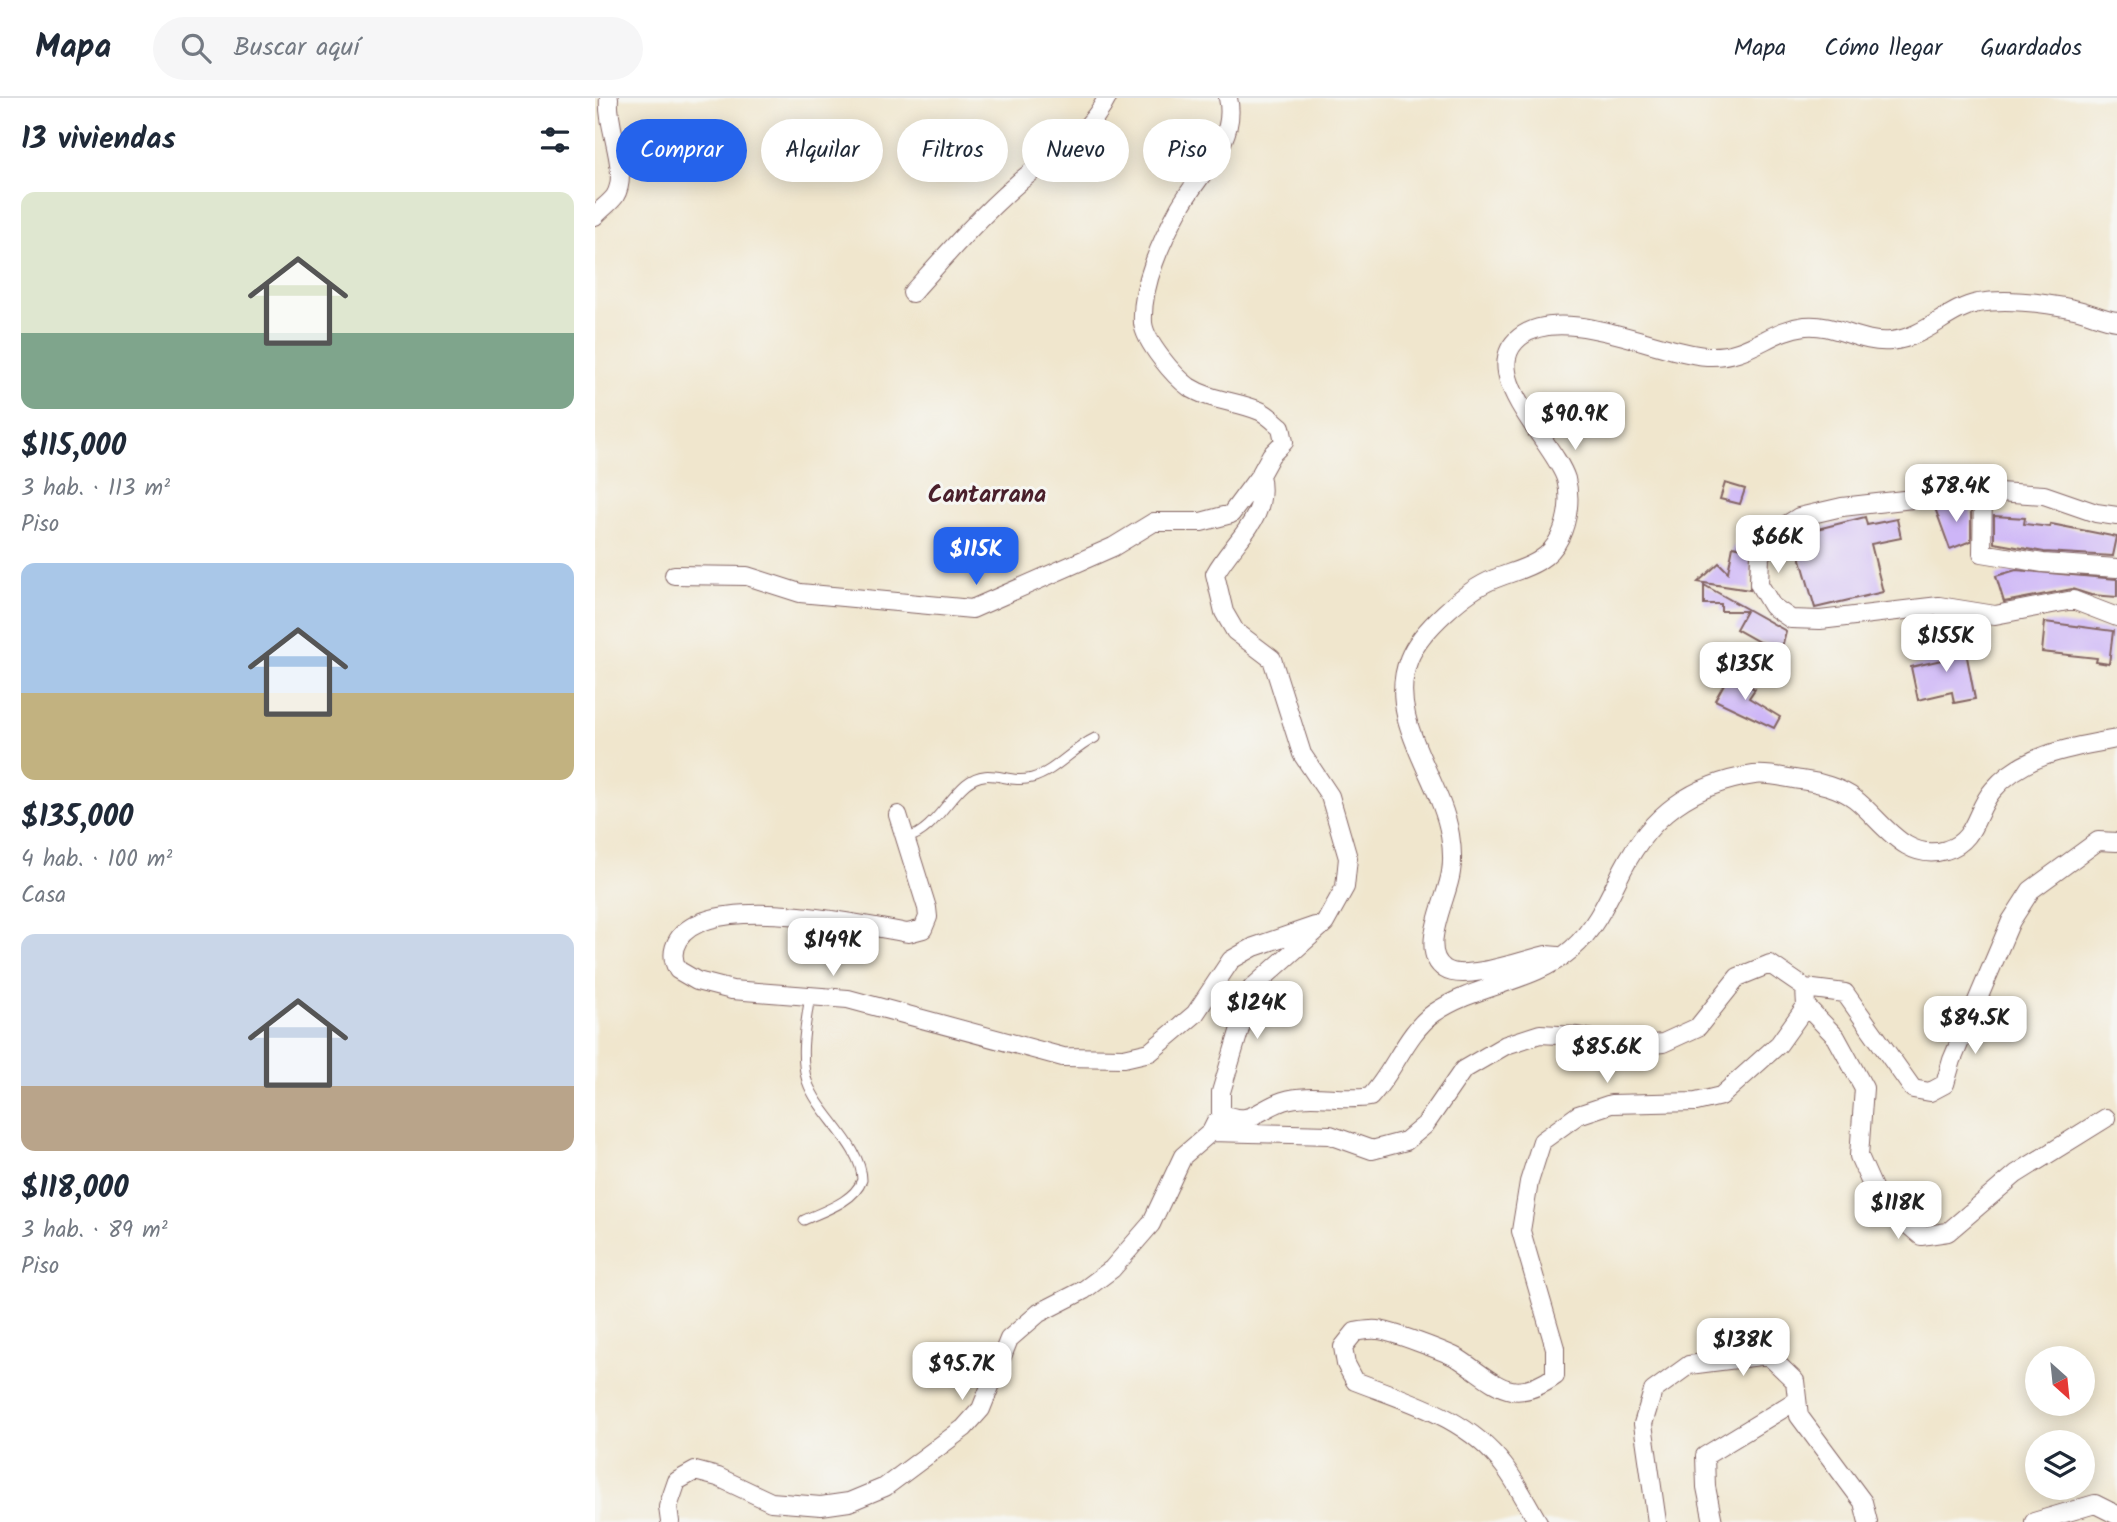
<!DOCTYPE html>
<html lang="es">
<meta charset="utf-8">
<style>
body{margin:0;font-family:Kalam,sans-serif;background:#f6f6f7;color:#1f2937;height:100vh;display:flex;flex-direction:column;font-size:26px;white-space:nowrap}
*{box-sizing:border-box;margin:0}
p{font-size:23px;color:#747a83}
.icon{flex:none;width:38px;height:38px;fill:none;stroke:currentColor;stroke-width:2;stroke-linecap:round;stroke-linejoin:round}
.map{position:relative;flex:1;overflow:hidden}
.panel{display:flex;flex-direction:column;background:#fff;width:595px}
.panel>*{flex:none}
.hud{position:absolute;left:21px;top:21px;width:665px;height:63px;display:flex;gap:14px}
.needle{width:46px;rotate:153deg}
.buttons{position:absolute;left:1430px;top:1248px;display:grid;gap:14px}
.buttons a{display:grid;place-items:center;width:70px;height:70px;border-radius:50%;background:#fff;box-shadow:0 4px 18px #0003;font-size:35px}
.price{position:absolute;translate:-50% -60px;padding:0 16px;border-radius:14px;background:#fff;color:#222;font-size:23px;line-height:46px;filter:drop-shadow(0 2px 4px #0008)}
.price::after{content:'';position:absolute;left:50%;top:42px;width:21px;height:16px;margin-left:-10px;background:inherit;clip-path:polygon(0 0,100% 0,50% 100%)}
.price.active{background:#2563eb;color:#fff}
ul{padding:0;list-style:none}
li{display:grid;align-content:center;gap:14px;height:371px;padding:0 21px}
li span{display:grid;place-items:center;height:217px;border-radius:14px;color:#555}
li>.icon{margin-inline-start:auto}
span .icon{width:126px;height:126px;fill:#fffc;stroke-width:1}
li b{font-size:30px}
h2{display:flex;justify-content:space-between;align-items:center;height:84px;padding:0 21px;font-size:30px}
.chip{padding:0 24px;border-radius:32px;background:#fff;box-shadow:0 4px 18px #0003;font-size:24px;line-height:63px}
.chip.active{background:#2563eb;color:#fff}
header{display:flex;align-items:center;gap:42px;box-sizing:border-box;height:98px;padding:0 35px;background:#fff;border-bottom:2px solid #e0e1e3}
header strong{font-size:33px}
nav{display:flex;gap:38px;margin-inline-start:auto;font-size:24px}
.search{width:490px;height:63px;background:#f6f6f7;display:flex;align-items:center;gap:18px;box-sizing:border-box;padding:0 24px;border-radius:38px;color:#747a83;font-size:26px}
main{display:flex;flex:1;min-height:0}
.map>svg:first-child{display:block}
.building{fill:#cdb5f7}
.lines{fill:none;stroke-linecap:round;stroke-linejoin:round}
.service-casing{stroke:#846564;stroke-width:11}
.minor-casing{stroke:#846564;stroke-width:20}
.service{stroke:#fff;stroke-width:9}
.minor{stroke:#fff;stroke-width:18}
.labels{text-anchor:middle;stroke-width:6;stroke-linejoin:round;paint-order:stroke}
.district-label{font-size:24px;font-weight:bold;fill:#4a1f2b;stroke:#f6f6f2}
</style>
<header>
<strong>Mapa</strong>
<div class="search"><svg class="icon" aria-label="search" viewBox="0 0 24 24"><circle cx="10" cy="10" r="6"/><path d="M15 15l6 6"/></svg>Buscar aquí</div>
<nav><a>Mapa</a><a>Cómo llegar</a><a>Guardados</a></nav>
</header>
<main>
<section class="panel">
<h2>13 viviendas<svg class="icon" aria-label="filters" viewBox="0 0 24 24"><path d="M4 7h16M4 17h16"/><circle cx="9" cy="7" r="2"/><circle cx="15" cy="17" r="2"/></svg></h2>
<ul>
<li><span style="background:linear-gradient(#dfe7d0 65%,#7fa58c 0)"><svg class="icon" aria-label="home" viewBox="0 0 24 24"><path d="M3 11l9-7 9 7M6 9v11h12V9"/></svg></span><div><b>$115,000</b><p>3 hab. · 113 m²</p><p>Piso</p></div></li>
<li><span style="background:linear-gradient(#a9c7e8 60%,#c2b280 0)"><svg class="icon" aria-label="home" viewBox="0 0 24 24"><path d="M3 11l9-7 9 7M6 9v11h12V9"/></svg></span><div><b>$135,000</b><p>4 hab. · 100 m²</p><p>Casa</p></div></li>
<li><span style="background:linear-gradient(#c9d6e8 70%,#b9a48a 0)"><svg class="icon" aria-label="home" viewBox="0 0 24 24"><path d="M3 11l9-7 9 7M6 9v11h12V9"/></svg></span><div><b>$118,000</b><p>3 hab. · 89 m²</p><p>Piso</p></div></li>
</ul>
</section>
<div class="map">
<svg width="1522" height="1424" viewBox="0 0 1522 1424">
<rect width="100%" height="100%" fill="#f6f6f2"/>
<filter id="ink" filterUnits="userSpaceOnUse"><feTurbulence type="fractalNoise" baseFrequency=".0143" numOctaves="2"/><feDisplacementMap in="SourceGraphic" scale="14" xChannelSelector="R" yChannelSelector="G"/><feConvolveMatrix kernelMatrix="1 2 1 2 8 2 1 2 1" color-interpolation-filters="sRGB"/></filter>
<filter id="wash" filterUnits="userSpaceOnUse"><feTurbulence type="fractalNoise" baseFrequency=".00686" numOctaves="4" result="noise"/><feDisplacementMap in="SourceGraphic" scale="28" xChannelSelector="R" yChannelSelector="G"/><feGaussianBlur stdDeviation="1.57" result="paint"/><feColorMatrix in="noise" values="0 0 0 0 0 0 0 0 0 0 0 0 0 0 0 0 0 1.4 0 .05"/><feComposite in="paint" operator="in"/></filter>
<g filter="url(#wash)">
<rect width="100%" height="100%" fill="#f0e6cd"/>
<g id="blocks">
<path class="building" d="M1130,385L1150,391L1145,406L1125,401Z
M1376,406V443L1355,451L1340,410Z
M1399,418L1430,420L1429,426L1455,429L1456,426L1522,439L1518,458L1449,454L1399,445Z
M1270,419L1272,427L1302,421L1306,440L1276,446L1288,494L1220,510L1199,437Z
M1138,448L1156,452L1155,492L1103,484L1124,465L1133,474Z
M1421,472L1522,481V499L1496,497L1477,491L1409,504L1401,478Z
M1109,487L1191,533L1187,549L1164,544L1141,531L1151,513H1126V506H1109Z
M1450,524L1518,533L1514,566L1501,564L1502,560L1447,554Z
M1368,538L1380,601L1359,605L1357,594L1323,602L1316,569L1351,561L1347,542Z
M1134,577L1160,591L1154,600L1185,619L1179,630L1120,602Z"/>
</g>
</g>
<g filter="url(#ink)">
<use href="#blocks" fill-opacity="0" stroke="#846564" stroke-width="2"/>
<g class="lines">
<g class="service-casing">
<path id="service" d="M312,740C337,734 352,702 371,686C394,667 412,687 437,680C461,673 478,650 500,640
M209,1122C228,1113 259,1104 267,1082C267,1048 223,1016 212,983C204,955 211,926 215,897"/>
</g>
<g class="minor-casing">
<path id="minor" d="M633,0C643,42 604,75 585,109C567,142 546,186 548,225C550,244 579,278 594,289C616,303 642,303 665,313C672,316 680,324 686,329L689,344L676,357L665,377C675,421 639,441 620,476L629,514L640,533L677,561L707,656L735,698L753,760L750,789L730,825L657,890L626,994V1015C656,1029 662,1012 688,1003C716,994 746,1004 775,999C799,974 811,935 839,915C881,886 938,885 977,851C1001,830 1014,799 1028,771C1056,717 1097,686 1159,677C1173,675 1191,680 1206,682C1223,684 1246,690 1260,701C1287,722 1310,765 1351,752C1382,743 1380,712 1398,692C1428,656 1478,649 1522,641
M0,118C6,111 15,105 20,98C35,74 11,29 14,0
M317,195C351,157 384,119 422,86C453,58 493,39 512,0
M1388,393L1387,455L1448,465L1522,470
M1522,418L1501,415L1449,397L1388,393L1247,409L1204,419L1175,437L1165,459L1164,486L1177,508L1196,521L1225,522L1344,508L1400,517L1478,502L1522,519
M79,477L152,478L205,495L377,511L518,449L559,424H606L636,416L665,377
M303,717L332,810L333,819L328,831L313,835C264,826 113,793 83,842C77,852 77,862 83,872L102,883L137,892L253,901L468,959L529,960L555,954L600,916L636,862L659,849L720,828
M963,858L951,857C929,862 869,884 850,871C822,853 853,800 856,774C858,762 857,749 855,737C846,680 790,622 814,561C825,533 871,492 899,481C924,471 952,467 965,439C973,422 976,400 971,381C960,345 880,275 925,239C968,205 1066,256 1112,258C1155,260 1174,232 1210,228C1241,225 1265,246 1296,243C1332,239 1352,211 1383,205C1414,200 1449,205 1479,211C1494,214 1507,221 1522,223
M1210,890L1250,895L1318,991L1335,994L1350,986L1357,962L1416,823L1436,792L1503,743L1522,744
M1211,908L1241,939L1269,990L1264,1058L1283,1101L1326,1138L1353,1134L1421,1076L1511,1020
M616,1034L735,1037L777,1052L811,1043L830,1027L868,972L911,947L945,936L982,938L1039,948L1068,945L1103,929L1143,879L1175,866L1210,890L1211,908L1184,946L1126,998L1101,1004L1016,1006L983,1017L947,1043L934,1084L926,1133L960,1250V1278C916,1309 901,1285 864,1261C854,1255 794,1232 782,1232C775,1231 767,1233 760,1234L748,1249L751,1266L760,1283C814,1304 872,1319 909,1368C922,1385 932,1406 943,1424
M75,1424L73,1409L82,1383L100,1373L123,1379L176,1404L226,1408L254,1404L290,1389L369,1330L386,1311L414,1241L444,1215L489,1192L517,1171L556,1126L588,1058L616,1034L621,1024
M1062,1424L1048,1326L1058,1293L1094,1267L1173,1257L1200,1283L1204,1318L1268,1404L1273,1424
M1118,1424L1111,1389L1110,1358L1202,1302
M1439,1424L1500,1406L1522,1417"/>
</g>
<use href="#service" class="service"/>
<use href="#minor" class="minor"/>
</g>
</g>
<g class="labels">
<g class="district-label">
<text x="392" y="404">Cantarrana</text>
</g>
</g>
</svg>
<div class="buttons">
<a><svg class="needle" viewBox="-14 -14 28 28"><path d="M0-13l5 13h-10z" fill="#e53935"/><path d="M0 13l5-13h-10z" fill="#747a83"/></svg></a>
<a><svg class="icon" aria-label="layers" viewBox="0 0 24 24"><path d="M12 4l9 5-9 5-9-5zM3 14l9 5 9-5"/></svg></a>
</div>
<b class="price" style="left:980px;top:354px">$90.9K</b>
<b class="price" style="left:1361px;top:426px">$78.4K</b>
<b class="price" style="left:1183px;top:477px">$66K</b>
<b class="price active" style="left:381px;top:489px">$115K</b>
<b class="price" style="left:1351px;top:576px">$155K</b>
<b class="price" style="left:1150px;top:604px">$135K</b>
<b class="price" style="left:238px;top:880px">$149K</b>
<b class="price" style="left:662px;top:943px">$124K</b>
<b class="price" style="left:1380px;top:958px">$84.5K</b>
<b class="price" style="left:1012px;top:987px">$85.6K</b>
<b class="price" style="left:1303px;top:1143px">$118K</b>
<b class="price" style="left:1148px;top:1280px">$138K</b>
<b class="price" style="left:367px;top:1304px">$95.7K</b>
<div class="hud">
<a class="chip active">Comprar</a>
<a class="chip">Alquilar</a>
<a class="chip">Filtros</a>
<a class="chip">Nuevo</a>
<a class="chip">Piso</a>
</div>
</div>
</main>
